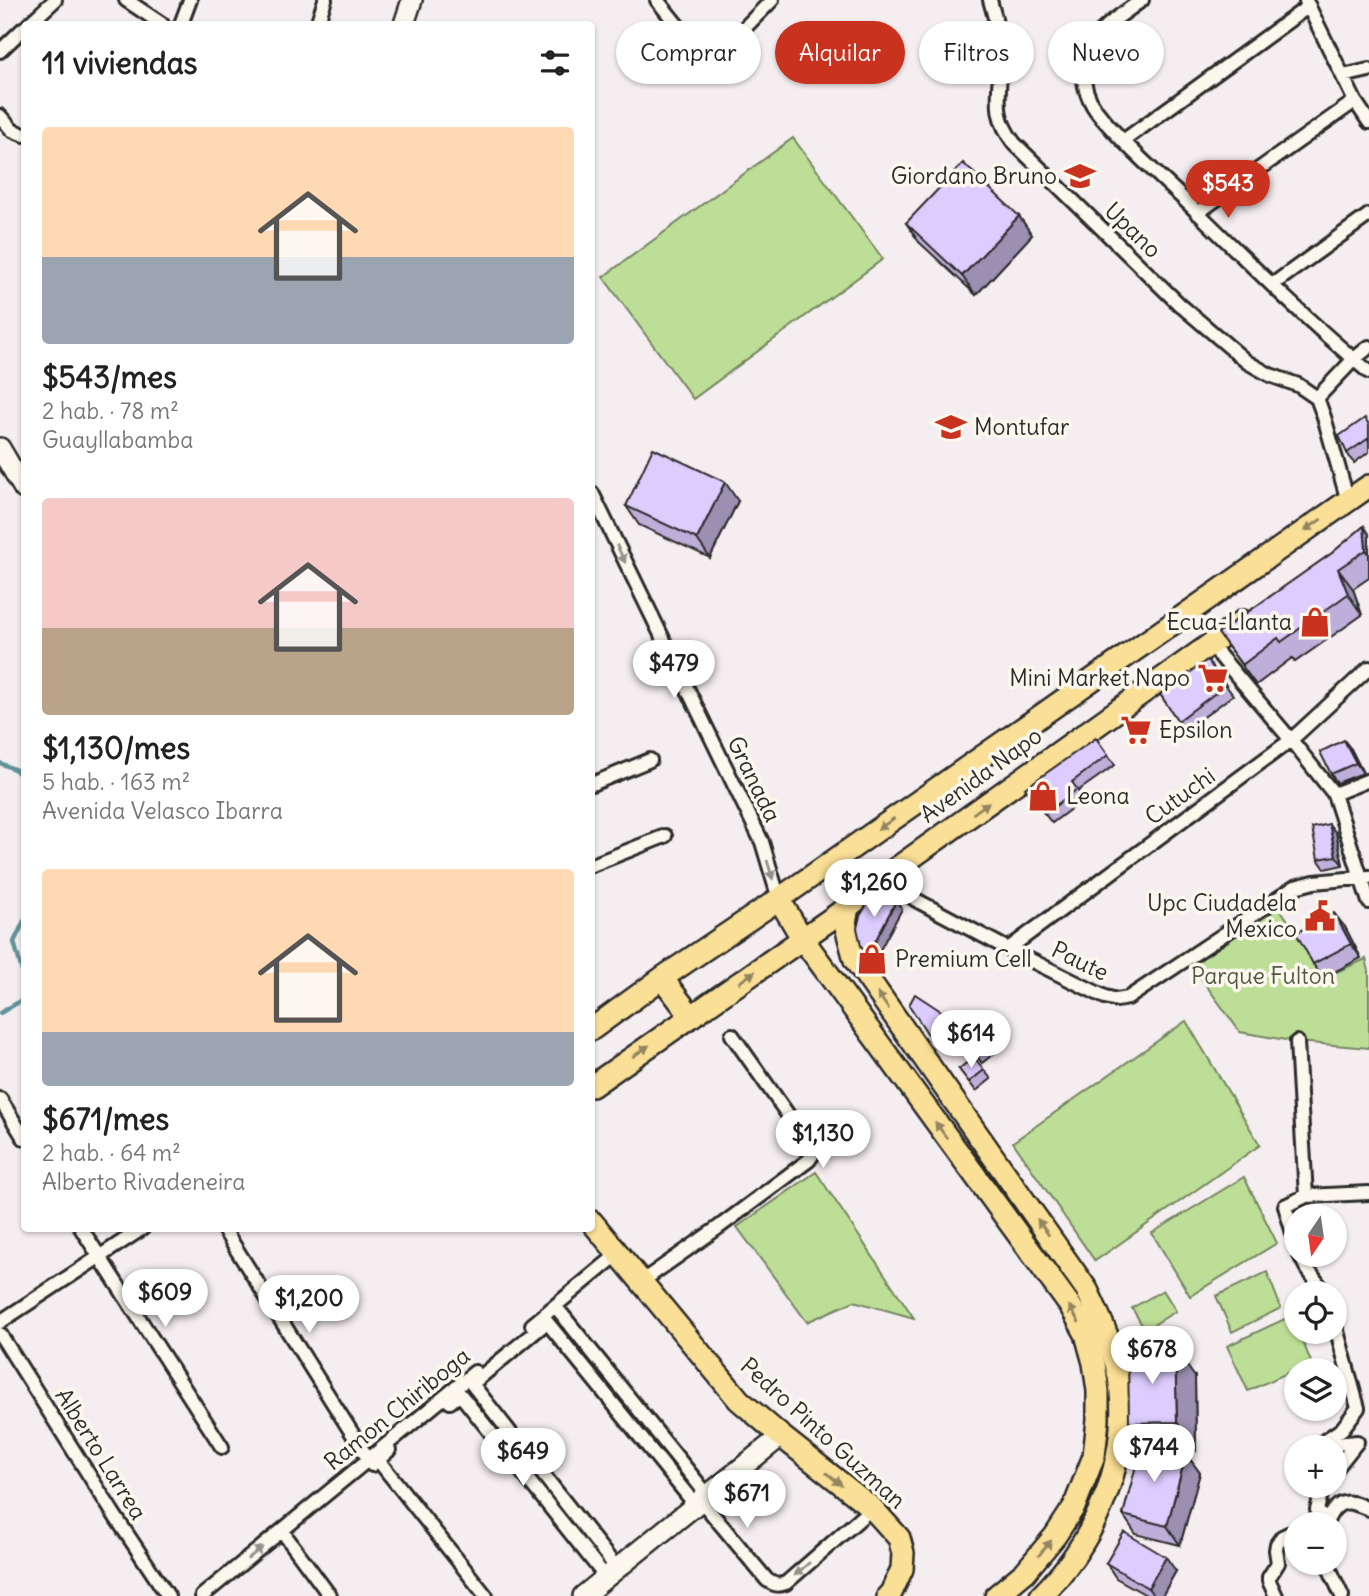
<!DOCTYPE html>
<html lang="es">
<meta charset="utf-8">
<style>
body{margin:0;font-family:Delius,sans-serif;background:#f6f6f6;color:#222;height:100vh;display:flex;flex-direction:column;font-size:26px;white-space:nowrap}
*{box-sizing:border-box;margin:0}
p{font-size:23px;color:#767676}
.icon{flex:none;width:38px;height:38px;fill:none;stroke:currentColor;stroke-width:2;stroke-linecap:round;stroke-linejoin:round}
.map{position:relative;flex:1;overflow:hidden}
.details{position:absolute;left:21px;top:21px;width:574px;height:1211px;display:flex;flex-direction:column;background:#fff;border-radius:7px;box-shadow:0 2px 5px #0004}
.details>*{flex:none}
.top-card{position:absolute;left:616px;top:21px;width:648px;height:63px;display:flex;gap:14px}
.needle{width:46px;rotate:193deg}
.buttons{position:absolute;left:1284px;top:1204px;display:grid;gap:14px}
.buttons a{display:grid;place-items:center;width:63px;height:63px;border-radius:50%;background:#fff;box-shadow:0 2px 5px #0004;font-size:35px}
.price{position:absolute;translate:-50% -60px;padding:0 16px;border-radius:24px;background:#fff;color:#222;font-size:23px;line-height:46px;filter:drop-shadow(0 2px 4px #0008)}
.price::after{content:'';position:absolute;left:50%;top:42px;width:21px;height:16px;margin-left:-10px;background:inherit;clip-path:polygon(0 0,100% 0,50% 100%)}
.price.selected{background:#c8321e;color:#fff}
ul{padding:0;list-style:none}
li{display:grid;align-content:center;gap:14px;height:371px;padding:0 21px}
li span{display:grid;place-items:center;height:217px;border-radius:7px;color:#555}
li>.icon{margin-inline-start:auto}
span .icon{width:126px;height:126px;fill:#fffc;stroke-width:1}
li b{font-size:30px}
h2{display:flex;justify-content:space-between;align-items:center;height:84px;padding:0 21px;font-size:30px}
.tag{padding:0 24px;border-radius:32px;background:#fff;box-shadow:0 2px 5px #0004;font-size:24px;line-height:63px}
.tag.selected{background:#c8321e;color:#fff}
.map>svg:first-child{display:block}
.green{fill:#bdde97;stroke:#748461;stroke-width:2}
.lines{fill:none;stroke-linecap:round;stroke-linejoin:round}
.stream{stroke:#629299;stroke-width:4.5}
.street-casing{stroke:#2b2b2b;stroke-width:18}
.secondary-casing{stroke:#2b2b2b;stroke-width:24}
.primary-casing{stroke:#2b2b2b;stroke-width:26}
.street{stroke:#fbf7ec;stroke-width:12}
.secondary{stroke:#fbf7ec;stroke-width:19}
.primary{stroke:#fadf96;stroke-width:21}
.wall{fill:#beafda;stroke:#2b2b2b;stroke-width:2}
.shaded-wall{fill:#9b8fb2;stroke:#2b2b2b;stroke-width:2}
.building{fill:#ddccfe;stroke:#2b2b2b;stroke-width:2}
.oneway{fill:#928560}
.oneway2{fill:#93918c}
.labels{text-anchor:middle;stroke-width:7;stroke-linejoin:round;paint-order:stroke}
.poi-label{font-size:23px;fill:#2b2b2b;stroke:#fbf7ec;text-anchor:end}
.street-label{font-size:23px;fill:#2b2b2b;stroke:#fbf7ec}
.park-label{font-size:23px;fill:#505846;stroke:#fbf7ec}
</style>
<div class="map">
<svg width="1369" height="1596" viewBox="0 0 1369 1596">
<rect width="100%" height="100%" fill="#f5eef0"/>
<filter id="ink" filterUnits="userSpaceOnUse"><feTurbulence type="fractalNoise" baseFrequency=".0143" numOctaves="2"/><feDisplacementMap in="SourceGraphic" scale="14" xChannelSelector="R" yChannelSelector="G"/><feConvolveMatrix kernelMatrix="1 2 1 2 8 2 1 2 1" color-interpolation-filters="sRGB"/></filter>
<g filter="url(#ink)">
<path class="green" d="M793,138L883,259L693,399L603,277Z
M1274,900L1306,947L1323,978L1366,959L1369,971V1048L1297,1042L1240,1032L1187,959Z
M1186,1021L1260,1145L1095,1261L1013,1142Z
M816,1172L914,1318L854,1301L807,1322L737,1227Z
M1244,1177L1277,1243L1190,1296L1152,1233Z
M1267,1272L1281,1308L1232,1332L1216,1296Z
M1163,1290L1176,1311L1145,1330L1132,1308Z
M1293,1315L1297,1325V1332H1299L1311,1362L1248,1391L1227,1346Z"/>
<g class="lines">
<path class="stream" d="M0,763L16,770L24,780
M24,921L14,942L24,978
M0,1013L24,999"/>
<g class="street-casing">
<path id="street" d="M126,0L162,24
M657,0L691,42L705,53L722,51L772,0
M990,0C997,22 1000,42 1000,65C1000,98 992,114 1014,143L1179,304L1247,362L1270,375L1298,385L1317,398
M1142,0C1113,21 1079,39 1084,81C1086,95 1094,109 1103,119C1129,150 1161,177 1190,205C1248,262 1306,320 1369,372
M1306,1L1355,101L1369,122
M29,24L55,0
M181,24L190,0
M317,24L325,0
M0,51L24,28
M1343,76L1369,70
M0,116L12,130L24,135
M1123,141L1309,6
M1197,213L1355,101
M1272,285L1369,215
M1317,398L1324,417L1348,501
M1317,398L1354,359L1369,347
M592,493L762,842L779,899
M1210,644L1291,740L1334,794L1369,902
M592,784L650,760
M1334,794L1369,780
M592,865L665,836
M890,873L900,888L916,900L1008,949L1105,997L1117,1000L1128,998L1295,887L1314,882L1369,877
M1008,949L1291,740L1369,668
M1297,1042L1306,1196
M0,1099L24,1138
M81,1228L222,1447
M223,1228L372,1465
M1297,1247L1285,1206L1306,1196L1369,1193
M1300,1255L1306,1267L1325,1293
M641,1282L719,1227L809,1160L813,1154L812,1149L732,1035
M560,1312L701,1487
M0,1322L143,1228
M1335,1324L1358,1408L1342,1429L1317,1446L1357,1442L1335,1470
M532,1325L618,1254
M0,1334L113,1513L168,1596
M450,1402L460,1394L600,1570
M389,1450L378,1460L486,1596
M1323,1486L1317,1510L1326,1522
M698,1497L767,1580C774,1585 778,1586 786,1583L872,1508
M1326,1524C1330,1513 1338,1500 1352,1503C1358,1504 1363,1507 1369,1509
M282,1531L330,1596
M611,1561L472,1384L547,1322L689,1497
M1327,1563L1342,1596
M202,1596L475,1372
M1276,1596L1269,1581V1577L1278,1563L1276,1550L1277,1544L1282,1537L1297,1530"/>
</g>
<g class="secondary-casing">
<path id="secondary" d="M404,24L412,0
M0,448L24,489
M583,1596L781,1436"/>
</g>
<g class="primary-casing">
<path id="primary" d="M779,899L802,938L1071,1307L1086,1334L1094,1363L1098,1391V1420L1094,1456L1074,1507L1055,1536L1025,1572L996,1596
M848,907L845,923L855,960L1087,1290C1102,1322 1118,1356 1121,1392C1127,1467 1094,1543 1041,1596
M662,978L691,1016
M592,1029L662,978L779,899L1369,486
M592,1086L848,907L890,873L1243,621
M592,1222L739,1400L781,1436L872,1508L899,1538L903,1553L902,1569L891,1593L888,1596"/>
</g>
<use href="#street" class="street"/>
<use href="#secondary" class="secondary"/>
<use href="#primary" class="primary"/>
</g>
<path class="wall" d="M1019,216L1032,235L976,295L919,242L906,223Z
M1369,424V452L1354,463L1347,453Z
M738,501L710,558L639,525L626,506Z
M1364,526L1369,534V578L1353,589L1362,615L1295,662L1292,658L1256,685L1218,633L1332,553Z
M1207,660L1233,695L1185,731L1160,694L1189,675Z
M1096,738L1115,765L1078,791L1084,799L1052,823L1032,798Z
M1351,749L1363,773L1337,783L1331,774Z
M1336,833L1343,865L1325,869L1318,859Z
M1345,927L1361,958L1323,978L1313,964Z
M956,1028L995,1037L1002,1047L982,1063Z
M959,1069L984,1070L991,1079L976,1091Z
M1195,1377L1196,1450L1172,1451L1186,1454L1200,1473L1180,1545L1136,1534L1123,1515L1143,1443L1129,1423Z
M1106,1563L1176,1571L1162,1596H1148L1116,1578Z"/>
<path class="shaded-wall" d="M1019,216L1032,235L976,295L962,276Z
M725,482L738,501L710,558L697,539Z
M1364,526L1369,534V554L1366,550Z
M1338,569L1353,589L1362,615L1348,594Z
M1344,740L1351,749L1363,773L1356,763Z
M1329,824L1336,833L1343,865L1336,856Z
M896,901L902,909L873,963L868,955Z
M1334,913L1345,927L1361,958L1351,944Z
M944,1013L951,1022L937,1048L931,1039Z
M1175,1349L1195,1377L1196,1450L1177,1422Z
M1186,1454L1200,1473L1180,1545L1167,1526Z
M1166,1557L1176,1571L1162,1596H1154L1148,1588Z"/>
<path class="building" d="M963,163L1019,216L962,276L906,223Z
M1365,418L1369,425V438L1347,453L1339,436Z
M653,448L725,482L697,539L626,506Z
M1364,526L1366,550L1338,569L1348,594L1281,642L1278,638L1242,665L1218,633L1332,553Z
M1207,660L1226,685L1178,721L1160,694L1189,675L1188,674Z
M1096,738L1108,755L1072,782L1077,789L1045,814L1025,788Z
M1344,740L1356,763L1331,774L1320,752Z
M1329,824L1336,856L1318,859L1312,828Z
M881,889L896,901L868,955L861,946L857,928L860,916L872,896Z
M1334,913L1351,944L1313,964L1296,933Z
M915,994L944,1013L931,1039L909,1005Z
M969,1017L995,1037L976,1054L956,1028Z
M974,1057L984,1070L969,1082L959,1069Z
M1128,1349H1175L1177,1422L1129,1423Z
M1142,1443L1186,1454L1167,1526L1123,1515Z
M1124,1532L1166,1557L1148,1588L1106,1563Z"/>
<defs><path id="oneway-solid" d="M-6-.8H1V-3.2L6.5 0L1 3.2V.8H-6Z" transform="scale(1.75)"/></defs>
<g class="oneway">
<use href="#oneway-solid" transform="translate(1313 525) rotate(145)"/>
<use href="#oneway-solid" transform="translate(981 808) rotate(-36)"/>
<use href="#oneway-solid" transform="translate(886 824) rotate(145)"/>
<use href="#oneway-solid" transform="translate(747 977) rotate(-35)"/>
<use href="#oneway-solid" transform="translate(883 1001) rotate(-125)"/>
<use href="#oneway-solid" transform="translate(641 1051) rotate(-35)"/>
<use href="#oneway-solid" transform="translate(941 1130) rotate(-126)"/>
<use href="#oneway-solid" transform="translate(1043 1227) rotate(-125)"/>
<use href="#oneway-solid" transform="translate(1074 1314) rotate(-120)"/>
<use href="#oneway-solid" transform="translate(834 1479) rotate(38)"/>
<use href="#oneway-solid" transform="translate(1045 1548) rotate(-50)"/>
</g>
<g class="oneway2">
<use href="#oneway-solid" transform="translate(621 554) rotate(64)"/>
<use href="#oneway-solid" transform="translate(770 870) rotate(73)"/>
<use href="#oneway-solid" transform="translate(255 1553) rotate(-39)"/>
<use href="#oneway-solid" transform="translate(802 1569) rotate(139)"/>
</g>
</g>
<defs>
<g id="university-bare" transform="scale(2.415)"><path d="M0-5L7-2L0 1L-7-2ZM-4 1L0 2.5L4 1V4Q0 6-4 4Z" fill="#c8321e" stroke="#fbf7ec" stroke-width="2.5" paint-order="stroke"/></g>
<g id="shop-bare" transform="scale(2.415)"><path d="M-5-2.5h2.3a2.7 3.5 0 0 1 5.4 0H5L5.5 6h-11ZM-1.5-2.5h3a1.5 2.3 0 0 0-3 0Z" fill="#c8321e" stroke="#fbf7ec" stroke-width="2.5" paint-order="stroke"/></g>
<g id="supermarket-bare" transform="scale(2.415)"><path d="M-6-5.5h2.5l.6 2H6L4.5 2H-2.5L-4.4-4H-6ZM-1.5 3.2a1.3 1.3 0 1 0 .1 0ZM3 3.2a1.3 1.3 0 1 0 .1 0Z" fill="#c8321e" stroke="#fbf7ec" stroke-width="2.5" paint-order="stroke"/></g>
<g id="civic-bare" transform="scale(2.415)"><path d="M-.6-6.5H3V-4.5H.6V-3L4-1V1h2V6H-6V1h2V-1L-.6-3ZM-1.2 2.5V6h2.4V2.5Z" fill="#c8321e" stroke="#fbf7ec" stroke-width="2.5" paint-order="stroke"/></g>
</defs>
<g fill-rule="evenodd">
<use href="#university-bare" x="1080" y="176"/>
<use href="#university-bare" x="951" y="427"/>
<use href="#shop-bare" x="1315" y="622"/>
<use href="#supermarket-bare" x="1213" y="678"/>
<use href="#supermarket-bare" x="1136" y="730"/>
<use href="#shop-bare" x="1043" y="796"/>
<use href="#civic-bare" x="1320" y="916"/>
<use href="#shop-bare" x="872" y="959"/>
</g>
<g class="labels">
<g class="poi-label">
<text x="1057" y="184">Giordano Bruno</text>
<text x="974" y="435" text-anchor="start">Montufar</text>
<text x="1292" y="630">Ecua-Llanta</text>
<text x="1190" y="686">Mini Market Napo</text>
<text x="1159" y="738" text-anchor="start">Epsilon</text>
<text x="1066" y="804" text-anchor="start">Leona</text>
<text x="1297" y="911">Upc Ciudadela<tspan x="1297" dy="26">Mexico</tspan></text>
<text x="895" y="967" text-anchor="start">Premium Cell</text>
</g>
<g class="street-label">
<text transform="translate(1133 230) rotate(44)" y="8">Upano</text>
<text transform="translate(981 775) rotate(-36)" y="8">Avenida Napo</text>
<text transform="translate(754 779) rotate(64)" y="8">Granada</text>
<text transform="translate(1180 796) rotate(-36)" y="8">Cutuchi</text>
<text transform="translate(1080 961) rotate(26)" y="8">Paute</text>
<text transform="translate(397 1409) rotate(-39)" y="8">Ramon Chiriboga</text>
<text transform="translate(823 1433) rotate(42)" y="8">Pedro Pinto Guzman</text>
<text transform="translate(101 1454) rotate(58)" y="8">Alberto Larrea</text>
</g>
<g class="park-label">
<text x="1263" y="984">Parque Fulton</text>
</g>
</g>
</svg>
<div class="buttons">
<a><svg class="needle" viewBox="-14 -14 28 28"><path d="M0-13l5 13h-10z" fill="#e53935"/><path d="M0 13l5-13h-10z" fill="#767676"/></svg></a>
<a><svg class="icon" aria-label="locate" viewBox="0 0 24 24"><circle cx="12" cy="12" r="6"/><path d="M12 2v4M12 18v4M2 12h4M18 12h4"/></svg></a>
<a><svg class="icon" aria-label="layers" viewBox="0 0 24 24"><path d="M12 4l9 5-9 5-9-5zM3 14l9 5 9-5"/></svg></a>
<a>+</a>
<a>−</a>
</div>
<b class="price selected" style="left:1228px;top:220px">$543</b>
<b class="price" style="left:674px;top:700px">$479</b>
<b class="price" style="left:874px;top:919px">$1,260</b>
<b class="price" style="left:971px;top:1070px">$614</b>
<b class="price" style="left:823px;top:1170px">$1,130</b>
<b class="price" style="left:165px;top:1329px">$609</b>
<b class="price" style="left:309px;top:1335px">$1,200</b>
<b class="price" style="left:1152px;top:1386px">$678</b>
<b class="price" style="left:1154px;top:1484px">$744</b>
<b class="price" style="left:523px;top:1488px">$649</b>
<b class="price" style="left:747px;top:1530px">$671</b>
<div class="top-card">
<a class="tag">Comprar</a>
<a class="tag selected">Alquilar</a>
<a class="tag">Filtros</a>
<a class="tag">Nuevo</a>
</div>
<section class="details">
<h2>11 viviendas<svg class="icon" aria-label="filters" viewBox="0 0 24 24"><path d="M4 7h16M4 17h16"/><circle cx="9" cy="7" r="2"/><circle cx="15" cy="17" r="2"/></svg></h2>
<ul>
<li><span style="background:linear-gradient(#ffd9b3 60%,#9aa5b1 0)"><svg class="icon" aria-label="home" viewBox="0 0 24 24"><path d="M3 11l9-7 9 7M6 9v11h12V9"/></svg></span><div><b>$543/mes</b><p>2 hab. · 78 m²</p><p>Guayllabamba</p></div></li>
<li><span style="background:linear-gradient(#f6c9c9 60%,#b9a48a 0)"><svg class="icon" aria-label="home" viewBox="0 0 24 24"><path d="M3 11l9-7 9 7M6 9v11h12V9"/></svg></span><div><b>$1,130/mes</b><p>5 hab. · 163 m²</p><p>Avenida Velasco Ibarra</p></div></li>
<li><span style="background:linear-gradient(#ffd9b3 75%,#9aa5b1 0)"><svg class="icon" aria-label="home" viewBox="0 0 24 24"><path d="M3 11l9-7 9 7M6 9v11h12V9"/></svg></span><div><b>$671/mes</b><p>2 hab. · 64 m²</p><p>Alberto Rivadeneira</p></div></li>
</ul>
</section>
</div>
